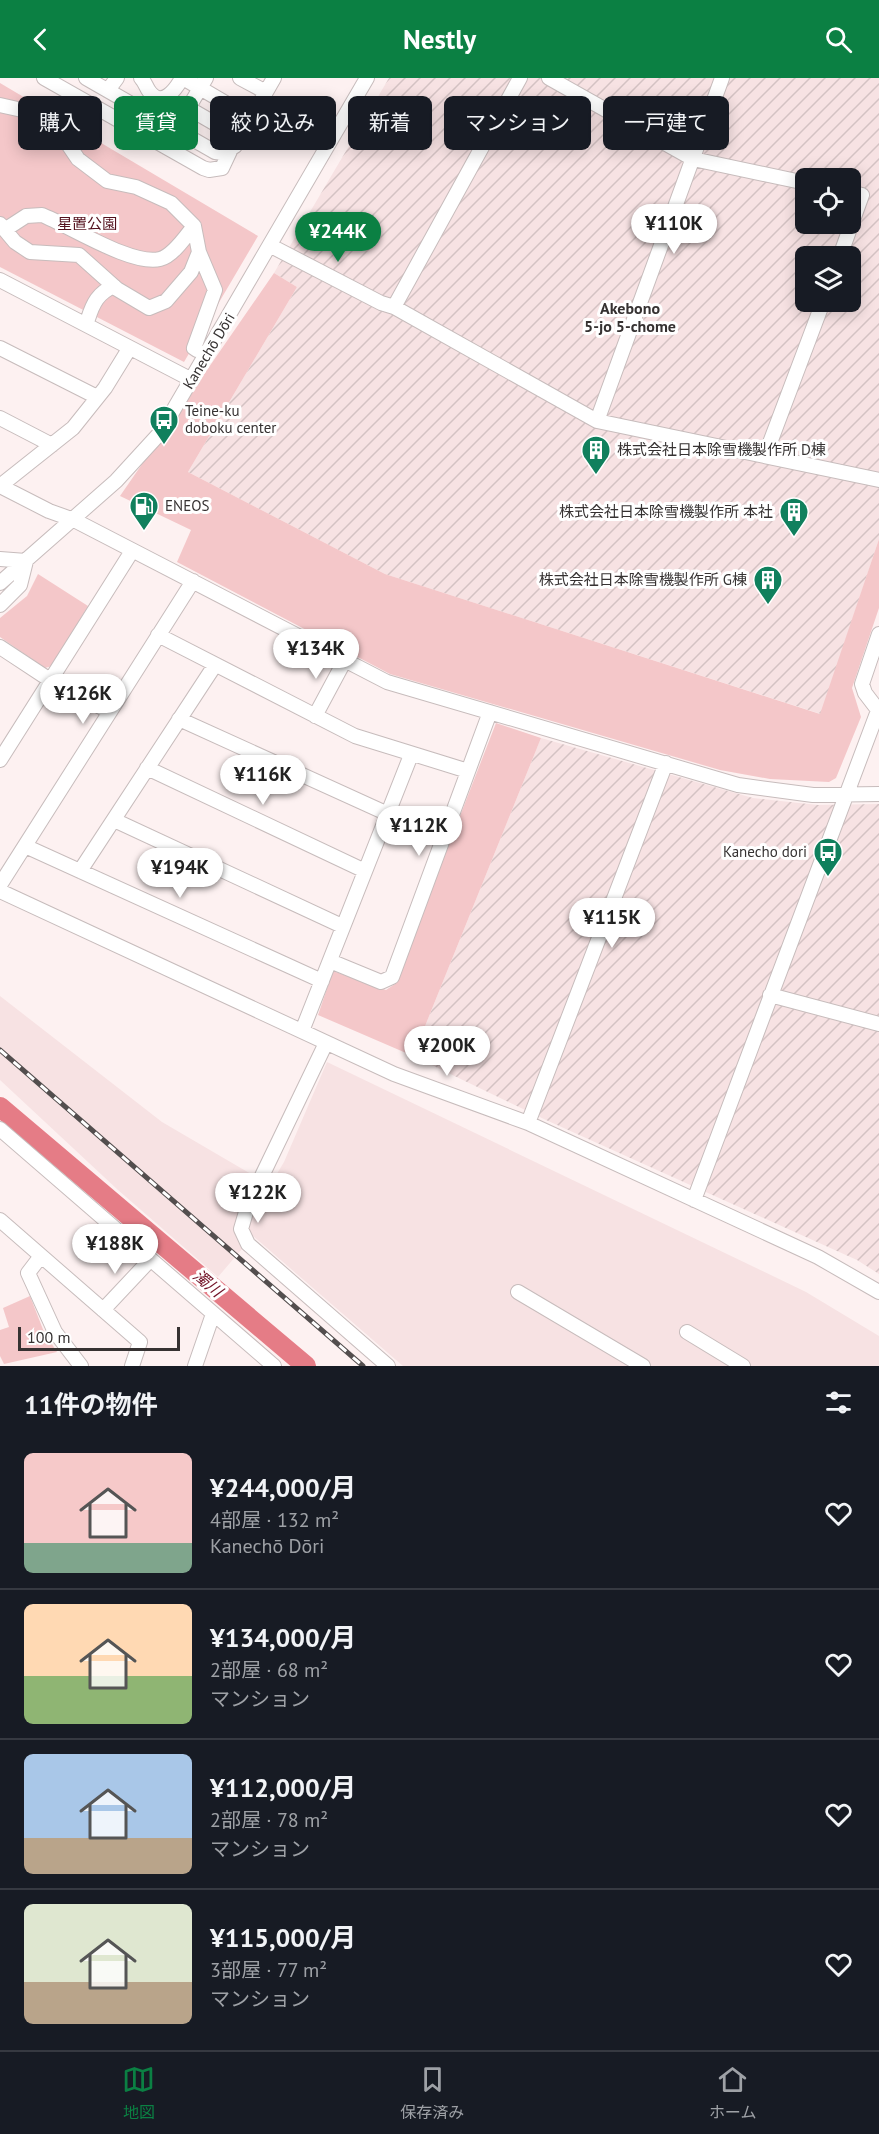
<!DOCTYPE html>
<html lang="ja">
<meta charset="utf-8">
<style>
body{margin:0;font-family:"PT Sans","Noto Sans JP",sans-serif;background:#242831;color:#f1f3f6;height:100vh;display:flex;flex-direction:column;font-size:22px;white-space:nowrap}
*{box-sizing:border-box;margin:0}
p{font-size:20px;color:#9ea1a6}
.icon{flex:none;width:33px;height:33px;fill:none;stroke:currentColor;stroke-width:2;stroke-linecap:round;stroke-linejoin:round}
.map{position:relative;height:1288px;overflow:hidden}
.drawer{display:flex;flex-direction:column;background:#171b24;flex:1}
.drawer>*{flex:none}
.hud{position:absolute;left:18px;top:18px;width:843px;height:54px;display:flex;gap:12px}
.buttons{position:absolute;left:795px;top:90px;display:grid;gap:12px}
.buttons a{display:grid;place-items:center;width:66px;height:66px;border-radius:9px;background:#171b24;box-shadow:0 3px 15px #0003;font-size:30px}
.scale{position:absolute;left:18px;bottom:15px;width:162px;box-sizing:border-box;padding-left:6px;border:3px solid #363232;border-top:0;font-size:16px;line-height:21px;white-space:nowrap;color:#363232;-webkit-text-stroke:4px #fff;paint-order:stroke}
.price{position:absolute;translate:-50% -51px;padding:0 14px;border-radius:21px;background:#fff;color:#222;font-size:20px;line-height:39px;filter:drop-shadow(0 2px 3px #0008)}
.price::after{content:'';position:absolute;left:50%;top:36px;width:18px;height:14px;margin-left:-9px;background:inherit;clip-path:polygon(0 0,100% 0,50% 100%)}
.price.on{background:#0b8043;color:#fff}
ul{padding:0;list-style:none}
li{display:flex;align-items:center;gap:18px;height:150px;padding:0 24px}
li+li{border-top:2px solid #363941}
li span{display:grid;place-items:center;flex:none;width:168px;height:120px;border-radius:9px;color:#555}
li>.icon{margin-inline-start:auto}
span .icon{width:72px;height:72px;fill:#fffc;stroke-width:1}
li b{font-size:26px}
h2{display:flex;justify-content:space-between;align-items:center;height:72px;padding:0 24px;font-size:26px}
.tag{padding:0 21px;border-radius:9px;background:#171b24;box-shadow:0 3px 15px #0003;font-size:21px;line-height:54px}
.tag.on{background:#0b8043;color:#fff}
header{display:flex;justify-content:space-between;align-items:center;height:78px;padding:0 24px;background:#0b8043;color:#fff;font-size:27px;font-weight:700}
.tab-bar{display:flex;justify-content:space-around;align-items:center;height:84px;border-top:2px solid #363941;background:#171b24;font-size:16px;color:#9ea1a6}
.tab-bar a{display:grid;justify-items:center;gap:3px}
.tab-bar .on{color:#0b8043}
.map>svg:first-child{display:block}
.built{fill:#f7e2e3}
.industrial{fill:url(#industrial-furrows);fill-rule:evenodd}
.green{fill:#f4c7c9}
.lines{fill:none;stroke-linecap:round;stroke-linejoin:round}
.stream{stroke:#b0666d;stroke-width:3}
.river{stroke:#e57c86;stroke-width:20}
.minor-casing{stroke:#c7bcbc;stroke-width:16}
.minor{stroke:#fff;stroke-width:14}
.rail-casing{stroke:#534e4e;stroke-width:5}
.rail{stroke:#fff;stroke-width:3;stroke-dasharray:9;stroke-linecap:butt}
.labels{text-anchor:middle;stroke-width:6;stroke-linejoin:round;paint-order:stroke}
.park-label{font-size:15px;fill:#53111d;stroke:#fff}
.street-label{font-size:15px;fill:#363232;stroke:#fff}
.poi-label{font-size:15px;fill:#363232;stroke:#fff;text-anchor:start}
.neighbourhood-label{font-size:16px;font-weight:bold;fill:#363232;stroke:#fff}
.water-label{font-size:16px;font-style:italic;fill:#721227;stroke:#fff}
</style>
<header><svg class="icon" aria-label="back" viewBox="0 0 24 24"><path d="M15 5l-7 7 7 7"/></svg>Nestly<svg class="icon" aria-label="search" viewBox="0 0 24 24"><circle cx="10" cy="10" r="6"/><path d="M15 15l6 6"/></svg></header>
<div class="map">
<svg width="879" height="1288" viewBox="0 0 879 1288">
<defs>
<pattern id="industrial-furrows" width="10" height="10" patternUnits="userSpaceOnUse" patternTransform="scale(1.5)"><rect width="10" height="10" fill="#f7e2e3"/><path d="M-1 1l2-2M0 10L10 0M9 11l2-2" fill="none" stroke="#d4c2c3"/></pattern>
</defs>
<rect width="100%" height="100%" fill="#fdf1f1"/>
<path class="built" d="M0,918L162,1044L251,1096L272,1104L284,1084L327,984L806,1214L879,1258V1288H403L253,1158L218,1199L118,1112L0,1002Z"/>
<path class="industrial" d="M389,0H879V461L821,636L385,496L188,394L297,209L274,195ZM806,100H850V146H806ZM806,178H850V224H806Z
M541,660L753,720L818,727L879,726V1196L857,1182L546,1042L413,978Z"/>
<path class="green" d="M0,5L258,158L184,284L0,189Z
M274,195L297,209L188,394L385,496L820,636L879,461V530L852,610L861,639L836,700L829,704L770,701L720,692L390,596L177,484L191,452L120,418Z
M38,496L88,528L52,588L45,590L0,559V540L27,518Z
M496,645L541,660L413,978L318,937L333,893L386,912L395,906Z
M30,1218L44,1254L57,1274L4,1286L0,1278V1252L9,1249L3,1230Z"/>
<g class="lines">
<path class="stream" d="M8,1043L11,1038"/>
<path class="river" d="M0,1029L306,1288"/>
<g class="minor-casing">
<path id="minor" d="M44,0L203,90L209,92L222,90L230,73
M86,0L215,74L223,75L235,68L274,0
M141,0C145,4 146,9 149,13C162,31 176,11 182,0
M183,0L251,40
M240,0L266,14
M549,0L693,81L806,105
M108,12L117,0
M0,27L22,32L59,53L78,81L107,103L136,109L171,125L194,148L199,174L191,194L166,223L149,230L117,211L79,177L30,174L15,164L0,146
M188,30L240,60
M176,51L206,0
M6,151L26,138L42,137C70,148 132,188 160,181C173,178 186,158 194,148
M271,168L381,225L394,229L597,343L879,402
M840,178L862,117L850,114
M0,202L192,302
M394,229L520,0
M88,241C93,225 98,215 114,208
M0,270L97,319
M197,272L194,270L215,212L199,174
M0,340L52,367
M597,343L722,0
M765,378L823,224
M0,408L49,433L74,442L387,604L738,707L813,717L879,716
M0,408L73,350L105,310L129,271
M0,481L26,483L20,507L0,527
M0,505L116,403L160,355L367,0
M158,557L355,658L468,693
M0,569L50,602L110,634
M878,632L865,615L862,606L879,556
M315,638L345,582
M179,641L388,736
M0,682L132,473
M147,690L365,793
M114,742L342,848
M25,768L322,903
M80,793L215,587
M0,807L193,503
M0,813L394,996L528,1045L818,1179L879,1214
M330,883L381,904L392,899L490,634
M770,917L879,946
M302,953L411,677
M326,965L248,1127L241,1151L248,1166L388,1288
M528,1045L666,685
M0,1051L274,1288
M694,1122L879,630
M0,1142L140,1264L132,1288
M41,1178L28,1195L55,1254L81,1288
M518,1214L643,1288
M103,1232L149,1183
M687,1254L743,1288
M195,1288L213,1236"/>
</g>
<use href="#minor" class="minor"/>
<g class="rail-casing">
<path id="rail" d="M0,972L363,1288"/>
</g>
<use href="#rail" class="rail"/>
</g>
<defs>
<g id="bus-pin" transform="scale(1.5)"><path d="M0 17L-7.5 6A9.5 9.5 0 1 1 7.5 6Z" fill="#10805d" stroke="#fff"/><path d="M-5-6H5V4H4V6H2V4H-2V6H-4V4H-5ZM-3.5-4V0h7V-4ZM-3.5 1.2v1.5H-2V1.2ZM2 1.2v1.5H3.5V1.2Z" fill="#fff"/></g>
<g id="building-pin" transform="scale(1.5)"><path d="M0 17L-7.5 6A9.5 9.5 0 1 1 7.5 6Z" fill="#10805d" stroke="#fff"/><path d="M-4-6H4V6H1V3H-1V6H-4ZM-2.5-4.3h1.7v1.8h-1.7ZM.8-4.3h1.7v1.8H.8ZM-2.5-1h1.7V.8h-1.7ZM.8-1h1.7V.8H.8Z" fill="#fff"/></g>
<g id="fuel-pin" transform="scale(1.5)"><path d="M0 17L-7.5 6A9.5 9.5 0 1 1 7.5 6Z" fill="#10805d" stroke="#fff"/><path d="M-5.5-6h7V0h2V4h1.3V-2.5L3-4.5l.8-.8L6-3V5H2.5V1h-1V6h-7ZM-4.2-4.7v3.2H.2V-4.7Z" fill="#fff"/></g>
</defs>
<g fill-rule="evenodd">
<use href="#bus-pin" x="164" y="342"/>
<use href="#building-pin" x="596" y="372"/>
<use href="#fuel-pin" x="144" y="428"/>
<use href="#building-pin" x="794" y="434"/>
<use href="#building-pin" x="768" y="502"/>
<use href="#bus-pin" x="828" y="774"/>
</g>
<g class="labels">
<g class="park-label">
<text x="87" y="151">星置公園</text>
</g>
<g class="street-label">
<text transform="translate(209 273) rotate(-59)" y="5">Kanechō Dōri</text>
</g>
<g class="poi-label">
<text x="185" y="338">Teine-ku<tspan x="185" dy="17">doboku center</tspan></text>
<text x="617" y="377">株式会社日本除雪機製作所 D棟</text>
<text x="165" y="433">ENEOS</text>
<text x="773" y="439" text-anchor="end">株式会社日本除雪機製作所 本社</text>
<text x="747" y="507" text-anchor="end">株式会社日本除雪機製作所 G棟</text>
<text x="807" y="779" text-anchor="end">Kanecho dori</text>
</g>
<g class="neighbourhood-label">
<text x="630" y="236">Akebono<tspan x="630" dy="18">5-jo 5-chome</tspan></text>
</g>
<g class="water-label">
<text transform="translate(208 1205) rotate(40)" y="6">濁川</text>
</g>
</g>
</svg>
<div class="buttons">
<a><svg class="icon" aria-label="locate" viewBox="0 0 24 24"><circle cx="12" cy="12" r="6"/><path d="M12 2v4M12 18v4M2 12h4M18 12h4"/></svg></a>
<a><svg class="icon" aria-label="layers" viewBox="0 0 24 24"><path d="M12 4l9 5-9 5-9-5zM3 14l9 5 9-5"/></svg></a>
</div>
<div class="scale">100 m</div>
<b class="price" style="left:674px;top:177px">¥110K</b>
<b class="price on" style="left:338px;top:185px">¥244K</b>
<b class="price" style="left:316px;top:602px">¥134K</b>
<b class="price" style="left:83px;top:647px">¥126K</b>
<b class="price" style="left:263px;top:728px">¥116K</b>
<b class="price" style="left:419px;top:779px">¥112K</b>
<b class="price" style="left:180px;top:821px">¥194K</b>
<b class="price" style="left:612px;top:871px">¥115K</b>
<b class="price" style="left:447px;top:999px">¥200K</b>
<b class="price" style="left:258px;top:1146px">¥122K</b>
<b class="price" style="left:115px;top:1197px">¥188K</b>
<div class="hud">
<a class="tag">購入</a>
<a class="tag on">賃貸</a>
<a class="tag">絞り込み</a>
<a class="tag">新着</a>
<a class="tag">マンション</a>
<a class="tag">一戸建て</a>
</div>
</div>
<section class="drawer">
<h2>11件の物件<svg class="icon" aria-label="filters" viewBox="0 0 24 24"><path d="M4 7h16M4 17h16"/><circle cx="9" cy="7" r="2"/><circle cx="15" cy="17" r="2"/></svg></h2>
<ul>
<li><span style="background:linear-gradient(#f6c9c9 75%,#7fa58c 0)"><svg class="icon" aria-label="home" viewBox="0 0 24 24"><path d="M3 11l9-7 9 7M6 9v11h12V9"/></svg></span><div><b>¥244,000/月</b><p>4部屋 · 132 m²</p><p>Kanechō Dōri</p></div><svg class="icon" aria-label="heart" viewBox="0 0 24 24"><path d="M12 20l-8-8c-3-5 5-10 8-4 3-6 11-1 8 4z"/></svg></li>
<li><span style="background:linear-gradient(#ffd9b3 60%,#8fb573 0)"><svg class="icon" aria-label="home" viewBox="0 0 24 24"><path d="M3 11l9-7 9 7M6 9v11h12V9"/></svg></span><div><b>¥134,000/月</b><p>2部屋 · 68 m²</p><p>マンション</p></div><svg class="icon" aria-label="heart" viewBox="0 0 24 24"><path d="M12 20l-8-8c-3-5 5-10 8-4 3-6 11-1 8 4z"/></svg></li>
<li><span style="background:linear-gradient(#a9c7e8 70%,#b9a48a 0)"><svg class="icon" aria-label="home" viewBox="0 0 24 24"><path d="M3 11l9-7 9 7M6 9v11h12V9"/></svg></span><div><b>¥112,000/月</b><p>2部屋 · 78 m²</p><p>マンション</p></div><svg class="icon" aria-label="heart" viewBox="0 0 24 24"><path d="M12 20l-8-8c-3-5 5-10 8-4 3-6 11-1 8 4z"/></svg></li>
<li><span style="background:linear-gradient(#dfe7d0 65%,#b9a48a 0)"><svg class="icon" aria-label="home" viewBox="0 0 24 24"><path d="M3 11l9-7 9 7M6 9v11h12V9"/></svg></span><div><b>¥115,000/月</b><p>3部屋 · 77 m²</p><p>マンション</p></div><svg class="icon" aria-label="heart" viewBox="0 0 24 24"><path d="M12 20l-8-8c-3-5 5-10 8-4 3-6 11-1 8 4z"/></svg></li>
</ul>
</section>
<nav class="tab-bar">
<a class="on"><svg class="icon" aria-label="map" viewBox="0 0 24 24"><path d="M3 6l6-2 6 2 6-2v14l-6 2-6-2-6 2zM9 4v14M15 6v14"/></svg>地図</a>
<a><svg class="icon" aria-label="saved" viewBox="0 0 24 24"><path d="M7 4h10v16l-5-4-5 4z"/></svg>保存済み</a>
<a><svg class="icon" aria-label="home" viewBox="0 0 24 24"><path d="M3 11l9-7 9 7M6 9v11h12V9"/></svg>ホーム</a>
</nav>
